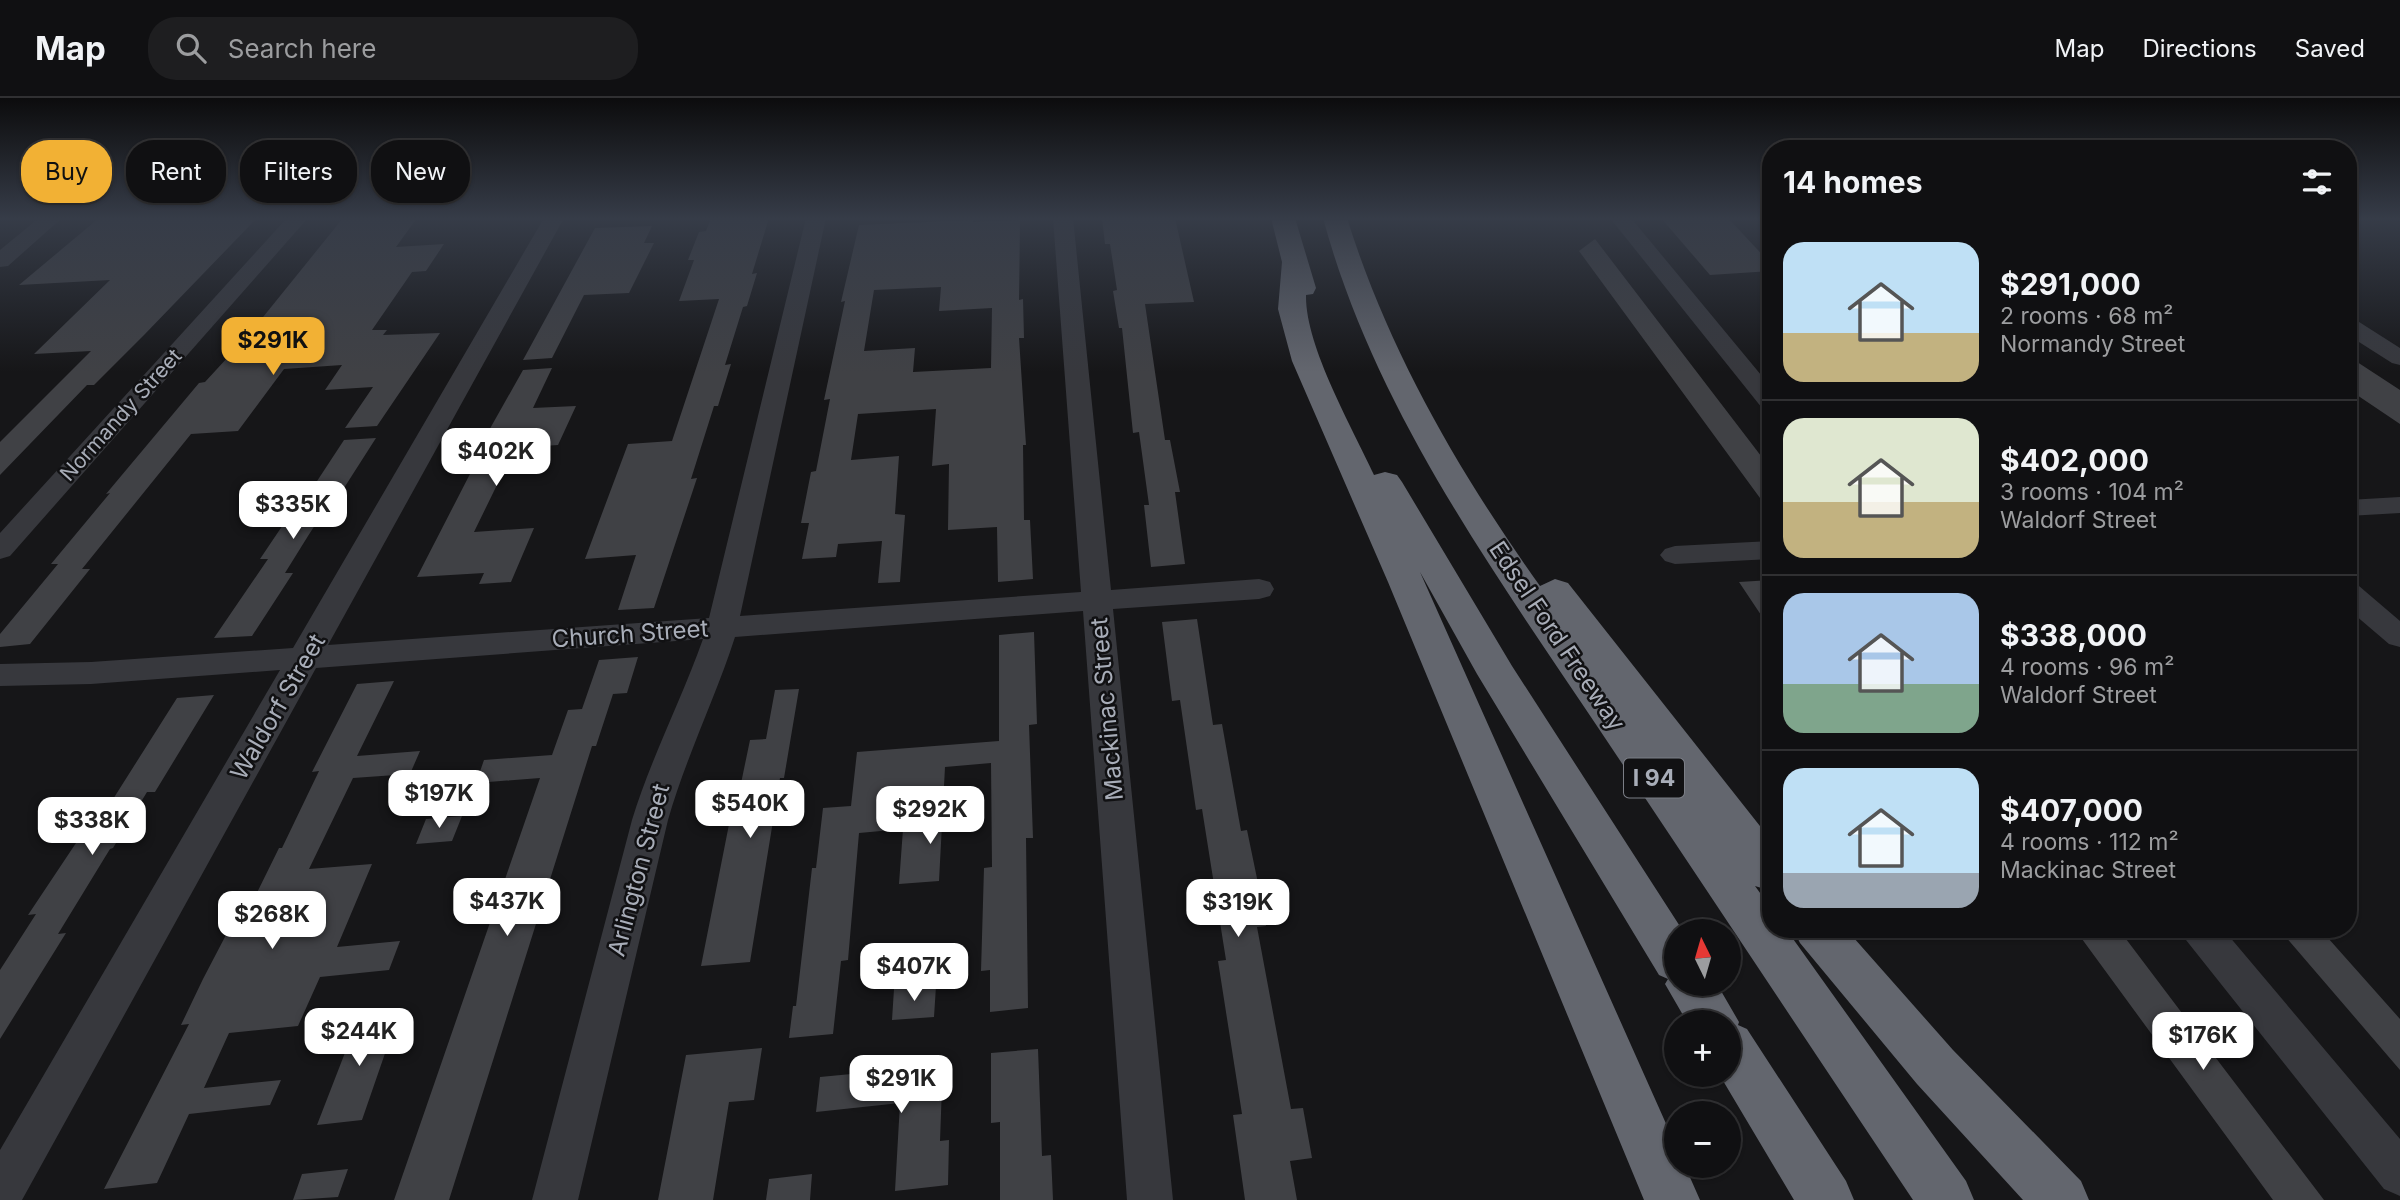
<!DOCTYPE html>
<meta charset="utf-8">
<style>
body{margin:0;font-family:Inter,sans-serif;background:#1e1e20;color:#f1f3f6;height:100vh;display:flex;flex-direction:column;font-size:26px;white-space:nowrap}
*{box-sizing:border-box;margin:0}
p{font-size:23px;color:#9c9d9f}
.icon{flex:none;width:38px;height:38px;fill:none;stroke:currentColor;stroke-width:2;stroke-linecap:round;stroke-linejoin:round}
.map{position:relative;flex:1;overflow:hidden}
.side{position:absolute;left:1762px;top:42px;width:595px;height:798px;display:flex;flex-direction:column;background:#101012;border-radius:28px;box-shadow:0 2px 5px #0004,0 0 0 2px #303032}
.side>*{flex:none}
.top-card{position:absolute;left:21px;top:42px;width:665px;height:63px;display:flex;gap:14px}
.needle{width:46px;rotate:355deg}
.controls{position:absolute;left:1664px;top:821px;display:grid;gap:14px}
.controls a{display:grid;place-items:center;width:77px;height:77px;border-radius:50%;background:#101012;box-shadow:0 2px 5px #0004,0 0 0 2px #303032;font-size:35px}
.price{position:absolute;translate:-50% -60px;padding:0 16px;border-radius:14px;background:#fff;color:#222;font-size:23px;line-height:46px;filter:drop-shadow(0 2px 4px #0008)}
.price::after{content:'';position:absolute;left:50%;top:42px;width:21px;height:16px;margin-left:-10px;background:inherit;clip-path:polygon(0 0,100% 0,50% 100%)}
.price.active{background:#f2b134;color:#111}
ul{padding:0;list-style:none}
li{display:flex;align-items:center;gap:21px;height:175px;padding:0 21px}
li+li{border-top:2px solid #303032}
li span{display:grid;place-items:center;flex:none;width:196px;height:140px;border-radius:21px;color:#555}
li>.icon{margin-inline-start:auto}
span .icon{width:84px;height:84px;fill:#fffc;stroke-width:1}
li b{font-size:30px}
h2{display:flex;justify-content:space-between;align-items:center;height:84px;padding:0 21px;font-size:30px}
.pill{padding:0 24px;border-radius:28px;background:#101012;box-shadow:0 2px 5px #0004,0 0 0 2px #303032;font-size:24px;line-height:63px}
.pill.active{background:#f2b134;color:#111}
header{display:flex;align-items:center;gap:42px;box-sizing:border-box;height:98px;padding:0 35px;background:#101012;border-bottom:2px solid #303032}
header strong{font-size:33px}
nav{display:flex;gap:38px;margin-inline-start:auto;font-size:24px}
.search{width:490px;height:63px;background:#1e1e20;display:flex;align-items:center;gap:18px;box-sizing:border-box;padding:0 24px;border-radius:28px;color:#9c9d9f;font-size:26px}
.map>svg:first-child{display:block}
.building{fill:#404145;fill-rule:evenodd}
.lines{fill:none;stroke-linecap:round;stroke-linejoin:round}
.street{fill:#37383d;fill-rule:evenodd}
.highway{fill:#63666e;fill-rule:evenodd}
.labels{text-anchor:middle;stroke-width:5;stroke-linejoin:round;paint-order:stroke}
.far-street-label{font-size:21px;fill:#a8adb8;stroke:#111113}
.shield{fill:#111113;stroke:#7b7e86;stroke-width:2}
.shield-label{font-size:23px;font-weight:bold;fill:#a8adb8}
.street-label{font-size:24px;fill:#a8adb8;stroke:#111113}
</style>
<header>
<strong>Map</strong>
<div class="search"><svg class="icon" aria-label="search" viewBox="0 0 24 24"><circle cx="10" cy="10" r="6"/><path d="M15 15l6 6"/></svg>Search here</div>
<nav><a>Map</a><a>Directions</a><a>Saved</a></nav>
</header>
<div class="map">
<svg width="2400" height="1102" viewBox="0 0 2400 1102">
<rect width="100%" height="100%" fill="#161618"/>
<path class="building" d="M99,120H257L145,236L94,287H87L0,377V344L91,253L34,256L110,182L19,187Z
M343,120H417L396,149L444,146L426,173L412,174L372,232H387L383,237L440,235L377,328L345,330L373,289L325,292L342,267L284,271L238,333L191,336L82,471H90L30,546L0,549V536L58,466H51L110,395L106,396L199,285L205,284L251,234Z
M711,120H769L752,176L757,175L747,208L743,209L725,267L731,266L718,308H714L691,381L697,380L654,510L618,512L636,457L585,461L628,346L672,343L719,201L679,203L694,162H688L699,134L706,133Z
M1102,120H1175L1194,204L1145,206L1165,342H1170L1180,394H1175L1185,466L1151,469L1144,407H1149L1139,334L1133,335L1122,230H1119L1113,193L1117,192L1110,146H1105Z
M1661,120H1728L1771,166V173L1710,177Z
M973,122V124L1020,122L1019,202L1023,201L1024,240H1019L1026,347H1023L1024,422H1030L1033,481L998,484L997,429L948,432L949,366L932,368L936,311L858,316L851,362L899,358L895,416L905,417L900,484L878,485L882,443L838,446L836,459L802,461L809,425H801L811,374L816,373L830,301L824,302L845,203L841,204L859,127ZM941,189L939,213L992,210L991,270L913,274L915,250L864,253L874,192Z
M652,128L644,145H654L629,195L584,197L552,260L523,262L595,130Z
M1595,141L1771,371V415L1579,153Z
M2348,258L2400,292V326L2348,291Z
M552,270L533,310L576,308L558,347L515,350L474,434L534,430L511,484L479,486L484,475L417,479L471,374L465,375L523,272Z
M376,340L344,390H339L308,438L285,475H293L252,538L214,540L268,461H260L297,406H302L344,342Z
M1771,482V532L1739,484Z
M1197,521L1213,627L1222,626L1241,733L1247,732L1259,790L1266,828L1257,829L1291,1011L1303,1010L1312,1060L1290,1063L1297,1102H1245L1233,1017L1242,1016L1218,863L1226,862L1202,711L1196,712L1180,602L1172,603L1162,524Z
M1034,534L1037,626L1029,627L1033,740H1026L1028,910L990,914V872L981,873L984,770L992,769L991,665L945,669L939,783L899,786L903,731L859,735L848,862L841,863L833,936L789,940L793,908H796L812,770H816L823,710L851,708L857,654L999,643V537Z
M638,559L627,595L613,596L596,648H592L449,1102H394L540,680L476,685L484,662L552,657L568,612L582,611L599,562Z
M394,583L357,658L420,653L410,676L353,680L309,771L372,766L337,849L400,843L389,872L320,879L298,928L229,935L204,990L281,982L270,1007L189,1016L157,1085L104,1091L189,926L181,927L203,881L239,812L249,811L279,750H282L319,673L312,674L357,586Z
M799,591L784,680H780L750,864L701,868L735,696L739,695L750,642L766,641L775,592Z
M214,597L155,694H147L113,750L110,751L58,836L66,835L0,941V872L36,816L28,817L94,718L103,717L177,600Z
M462,718L452,743L416,746L426,721Z
M2279,831H2320L2400,921V972Z
M2123,837L2225,972L2324,1102H2273L2082,841Z
M936,888L934,919L892,922L894,891Z
M400,912L362,1022L317,1027L360,916Z
M762,950L754,1002L729,1004L713,1102H658L686,957Z
M1038,951L1042,1058L1051,1057L1053,1102H1000V1024L991,1025V955Z
M943,960L940,1043L949,1042L948,1087L895,1093L900,1005L816,1014L820,979L893,972L894,965Z
M348,1071L338,1099L293,1102L302,1076Z
M812,1076L810,1102H766L769,1081Z"/>
<g class="lines">
<path class="street" d="M39,120H62L8,168L0,169V152Z
M287,120H308L10,458L0,461V435Z
M544,120H564L328,547L709,520L806,120H826L740,518L1081,494L1053,120H1073L1111,492L1259,481L1270,484L1274,491L1270,498L1259,501L1113,511L1173,1102H1127L1083,513L735,539C715,601 686,659 668,722L578,1102H532L632,722C651,660 681,603 703,541L316,570L22,1102H0V1052L280,572L91,586L0,588V566L91,564L293,550Z
M1610,120H1631L1771,289V313L1762,310Z
M2348,220L2356,222L2400,250V267L2392,265L2348,237Z
M2400,399V415L2348,418V402Z
M1771,443V461L1675,466L1665,463L1660,457L1665,451L1675,448Z
M2348,486L2359,488L2400,523V549L2389,546L2348,511Z
M2181,831H2223L2400,1041V1098L2384,1091L2186,842Z"/>
<path class="highway" d="M1271,120H1295L1316,190L1313,196L1306,197C1305,248 1352,329 1374,377L1385,374L1397,377L1402,384L1512,568L1683,833H1676V886H1717L1739,924L1738,927L1747,931L1846,1083L1854,1102H1794L1719,976H1729V924H1687L1665,886L1668,881L1659,877L1477,576L1420,474L1676,1048V1068H1685L1700,1102H1644L1388,484L1292,263L1278,211L1282,164Z
M1323,120H1347C1388,252 1460,376 1540,488L1555,481L1568,485L1771,742V793L1755,788L1771,810V831H1786L1966,1083L1974,1102H1913C1808,945 1704,788 1599,631C1492,471 1374,309 1323,120Z
M1793,831H1846L1953,952L2081,1083L2089,1102H2023L1917,986L1800,845Z"/>
</g>
<linearGradient id="sky" x2="0" y2="1"><stop stop-color="#0c0c0d"/><stop offset="0.44" stop-color="#363c48"/><stop offset="1" stop-color="#363c48" stop-opacity="0"/></linearGradient>
<rect width="2400" height="274" fill="url(#sky)"/>
<g class="labels">
<g class="far-street-label">
<text transform="translate(121 317) rotate(-48)" y="7">Normandy Street</text>
</g>
<rect class="shield" x="1624" y="660.5" width="60" height="39" rx="5"/>
<g class="shield-label">
<text x="1654" y="688">I 94</text>
</g>
<g class="street-label">
<text transform="translate(630 536) rotate(-4)" y="8">Church Street</text>
<text transform="translate(1557 538) rotate(56)" y="8">Edsel Ford Freeway</text>
<text transform="translate(278 609) rotate(-60)" y="8">Waldorf Street</text>
<text transform="translate(1107 611) rotate(-95)" y="8">Mackinac Street</text>
<text transform="translate(639 772) rotate(-75)" y="8">Arlington Street</text>
</g>
</g>
</svg>
<div class="controls">
<a><svg class="needle" viewBox="-14 -14 28 28"><path d="M0-13l5 13h-10z" fill="#e53935"/><path d="M0 13l5-13h-10z" fill="#9c9d9f"/></svg></a>
<a>+</a>
<a>−</a>
</div>
<b class="price active" style="left:273px;top:279px">$291K</b>
<b class="price" style="left:496px;top:390px">$402K</b>
<b class="price" style="left:293px;top:443px">$335K</b>
<b class="price" style="left:439px;top:732px">$197K</b>
<b class="price" style="left:750px;top:742px">$540K</b>
<b class="price" style="left:930px;top:748px">$292K</b>
<b class="price" style="left:92px;top:759px">$338K</b>
<b class="price" style="left:507px;top:840px">$437K</b>
<b class="price" style="left:1238px;top:841px">$319K</b>
<b class="price" style="left:272px;top:853px">$268K</b>
<b class="price" style="left:914px;top:905px">$407K</b>
<b class="price" style="left:359px;top:970px">$244K</b>
<b class="price" style="left:2203px;top:974px">$176K</b>
<b class="price" style="left:901px;top:1017px">$291K</b>
<div class="top-card">
<a class="pill active">Buy</a>
<a class="pill">Rent</a>
<a class="pill">Filters</a>
<a class="pill">New</a>
</div>
<section class="side">
<h2>14 homes<svg class="icon" aria-label="filters" viewBox="0 0 24 24"><path d="M4 7h16M4 17h16"/><circle cx="9" cy="7" r="2"/><circle cx="15" cy="17" r="2"/></svg></h2>
<ul>
<li><span style="background:linear-gradient(#bfe0f5 65%,#c2b280 0)"><svg class="icon" aria-label="home" viewBox="0 0 24 24"><path d="M3 11l9-7 9 7M6 9v11h12V9"/></svg></span><div><b>$291,000</b><p>2 rooms · 68 m²</p><p>Normandy Street</p></div></li>
<li><span style="background:linear-gradient(#dfe7d0 60%,#c2b280 0)"><svg class="icon" aria-label="home" viewBox="0 0 24 24"><path d="M3 11l9-7 9 7M6 9v11h12V9"/></svg></span><div><b>$402,000</b><p>3 rooms · 104 m²</p><p>Waldorf Street</p></div></li>
<li><span style="background:linear-gradient(#a9c7e8 65%,#7fa58c 0)"><svg class="icon" aria-label="home" viewBox="0 0 24 24"><path d="M3 11l9-7 9 7M6 9v11h12V9"/></svg></span><div><b>$338,000</b><p>4 rooms · 96 m²</p><p>Waldorf Street</p></div></li>
<li><span style="background:linear-gradient(#bfe0f5 75%,#9aa5b1 0)"><svg class="icon" aria-label="home" viewBox="0 0 24 24"><path d="M3 11l9-7 9 7M6 9v11h12V9"/></svg></span><div><b>$407,000</b><p>4 rooms · 112 m²</p><p>Mackinac Street</p></div></li>
</ul>
</section>
</div>
